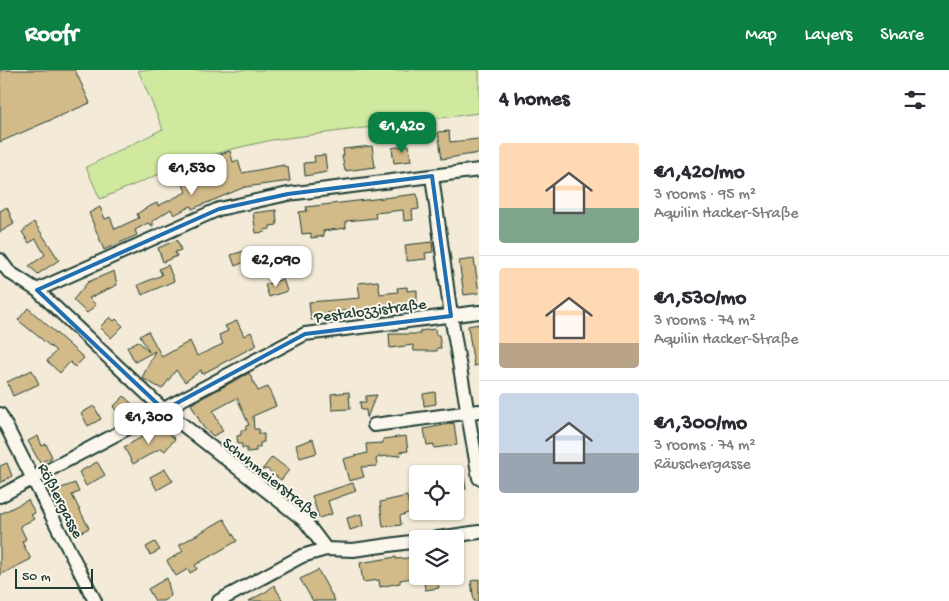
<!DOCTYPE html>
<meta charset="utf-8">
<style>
body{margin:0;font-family:"Gochi Hand",sans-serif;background:#f2f2f3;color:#2b2b33;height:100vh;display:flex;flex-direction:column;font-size:19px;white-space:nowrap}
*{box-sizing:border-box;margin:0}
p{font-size:16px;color:#7c7c81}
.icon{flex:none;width:28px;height:28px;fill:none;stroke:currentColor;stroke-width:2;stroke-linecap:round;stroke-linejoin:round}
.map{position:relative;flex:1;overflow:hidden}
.side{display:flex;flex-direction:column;background:#fff;width:470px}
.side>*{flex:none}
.fabs{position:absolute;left:409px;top:395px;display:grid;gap:10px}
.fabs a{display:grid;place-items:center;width:55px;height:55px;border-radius:5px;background:#fff;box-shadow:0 1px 4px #0004;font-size:25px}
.scale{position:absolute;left:15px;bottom:12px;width:78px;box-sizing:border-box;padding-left:5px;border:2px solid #1f3d34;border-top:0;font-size:14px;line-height:18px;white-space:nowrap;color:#1f3d34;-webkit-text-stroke:4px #fbf7ec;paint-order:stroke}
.price{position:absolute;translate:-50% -42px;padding:0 11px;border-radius:10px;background:#fff;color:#222;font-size:16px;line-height:32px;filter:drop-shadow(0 1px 2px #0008)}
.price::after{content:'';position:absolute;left:50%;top:30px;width:15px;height:11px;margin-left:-8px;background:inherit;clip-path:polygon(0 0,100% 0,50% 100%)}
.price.active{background:#0b8043;color:#fff}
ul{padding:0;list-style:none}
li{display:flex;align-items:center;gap:15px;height:125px;padding:0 20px}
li+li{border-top:1px solid #e1e1e2}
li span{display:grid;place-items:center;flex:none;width:140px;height:100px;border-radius:5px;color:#555}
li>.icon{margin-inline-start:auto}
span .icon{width:60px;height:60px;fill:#fffc;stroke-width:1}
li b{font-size:21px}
h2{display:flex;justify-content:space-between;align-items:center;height:60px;padding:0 20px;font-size:21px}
header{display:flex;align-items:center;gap:30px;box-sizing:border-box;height:70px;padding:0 25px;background:#0b8043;color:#fff}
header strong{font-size:24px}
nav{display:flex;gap:28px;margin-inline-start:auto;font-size:18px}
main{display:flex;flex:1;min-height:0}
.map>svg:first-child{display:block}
.green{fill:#d0e99f;stroke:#78936a}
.building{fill:#d2ba89;stroke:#1f3d34}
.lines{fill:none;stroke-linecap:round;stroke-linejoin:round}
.minor-casing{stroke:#1f3d34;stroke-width:16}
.minor{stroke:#fbf7ec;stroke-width:12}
.marked{fill:none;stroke:#1f6fb2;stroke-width:4;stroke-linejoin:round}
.labels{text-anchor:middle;stroke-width:4;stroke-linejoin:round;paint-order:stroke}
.street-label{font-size:16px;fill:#1f3d34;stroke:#fbf7ec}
</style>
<header>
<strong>Roofr</strong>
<nav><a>Map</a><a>Layers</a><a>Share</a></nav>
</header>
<main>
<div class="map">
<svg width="479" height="531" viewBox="0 0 479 531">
<rect width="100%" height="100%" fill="#f3ebd8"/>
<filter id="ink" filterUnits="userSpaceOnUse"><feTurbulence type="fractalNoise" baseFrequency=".02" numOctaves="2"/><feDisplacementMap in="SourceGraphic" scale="10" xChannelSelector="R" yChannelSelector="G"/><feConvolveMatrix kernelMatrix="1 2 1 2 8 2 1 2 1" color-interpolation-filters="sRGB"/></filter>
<g filter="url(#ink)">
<path class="green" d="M138,0H479V43L272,70L228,80L167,101L100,129L86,97L163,59Z"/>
<path class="building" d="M0,0H75L90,33L0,72Z
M449,61L450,72L479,69V83L442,89L438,62Z
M409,75L411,91L394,93L392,78Z
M372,76L375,97L345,101L342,86H344L343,79Z
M230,81L233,92L238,90L242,103L284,95V98L288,97L290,111L245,117L197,137L192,139L191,136L174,145L171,139L153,151V156L148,153L135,160L137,165L104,180L89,143L100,137L105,149L110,147L115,159L139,148L137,144L144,139L157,133L158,136L186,122L182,112L210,100L206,89Z
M325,85L327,102L305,106L304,93L315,92L314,86Z
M417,124L419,139L412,140L413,150L404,151L403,140L375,143L376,148L346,151V158L323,161L324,166L311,168V163L302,164L299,142L307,141L306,137Z
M7,137L14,154L0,162V141Z
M276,140L277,155L270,156V159L264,160L265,162L256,163L253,143Z
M34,152L59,190L38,204L29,196L45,185L36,169L29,173L22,162Z
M177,170L181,180L175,182L177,186L163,192L158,178Z
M432,172L433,182L425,183L426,189L407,191L405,175Z
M244,181L247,191L235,196L231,185Z
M474,189L479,223L464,225L459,191Z
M168,195L174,211L142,225L138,215L162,205L159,199Z
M114,201L117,215L89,228L96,235L87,243L73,230L88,212Z
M283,209L287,221L269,227L265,215Z
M378,211L380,224L398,222L397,218L407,217V221L417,220V236L392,239V235L366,238V242L351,244V240L327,243V248L311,250L309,232L360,228L358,213Z
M28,238L84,288L75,297L70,292L60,303L47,291L56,281L18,250Z
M110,247L114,251L116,249L123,256L111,268L100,257Z
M237,251L244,266L251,262L257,275L202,304L201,300L185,312L176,300L162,319L142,308L155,281L135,292L127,277L138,271L149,282L140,266L148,261L162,287L190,271L197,286L223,274L219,265L228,261L225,256Z
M479,254V295L474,296L468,256Z
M435,259L436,265H439L441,278H437V281H414L413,275L390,278L389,264H420L419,261Z
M32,300L39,314L13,326L7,312Z
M249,303L258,321L268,317L276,336L253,346L254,359H259V364H264V372L260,373V377H256V381L247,382V378H242V374H238L237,366L241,365V360H246V356L249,355L237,328L213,341L223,361L213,366L203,357L191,334Z
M349,322L350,339L332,340L331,324Z
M435,322L436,334L424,336L423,324Z
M377,325L372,335L367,348L366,340H361L360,332H366V326Z
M124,326L135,337L124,348L113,337Z
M94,336L101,349L88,356L81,343Z
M454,353L457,375L434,378V374L427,375L424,359Z
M159,355L175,369L165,381L161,378L133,394L124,377L144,366L146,371Z
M38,366L42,376L46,374L52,387L40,393L28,371Z
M406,366L408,381L400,382L401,385L379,387L376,389L377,396L361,397L364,407L349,411L343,389L367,383L366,374L383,373V369Z
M313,369L317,383L300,388L296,375Z
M272,387L289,400L281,410L267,399L262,400Z
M97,392L105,405L86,416L79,402Z
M7,393L12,406L0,413V396Z
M165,399L173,411L157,420L150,407Z
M464,407L466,419L455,421V409Z
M75,413L79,422L72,425L89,458L76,465L69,451L72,450L56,420Z
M353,413L356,421L328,431L332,444L319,448L312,426Z
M407,426L410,442L400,446L401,455L383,457L380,432Z
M28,430L35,443L31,445L34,449L20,456L26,469L22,472L31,489L0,505V444Z
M361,444L363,456L350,460L347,448Z
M224,449L237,471L195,495L197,499L190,503L188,499L176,506L167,491L183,481L179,475Z
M155,472L160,480L150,485L146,477Z
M396,487V489L418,487V507L400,510V513L380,517L379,510L363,512L360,493Z
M318,500L335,531H313L300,509Z
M437,506L439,518L425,520L424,508Z
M167,508L171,526L163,531H155L148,519Z
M479,509V531H474L471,511Z
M274,515L283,531H249L267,521Z"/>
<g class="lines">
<g class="minor-casing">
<path id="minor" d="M432,106L451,246L479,408
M0,190L9,202L37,220L164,340L305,451L326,479
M37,220L219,139L288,124L479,100
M0,344L95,531
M374,355L479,341
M0,426L305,264L479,242
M431,469L479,462
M219,531L302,486L326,479L353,480L418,471"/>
</g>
<use href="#minor" class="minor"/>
</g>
</g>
<path class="marked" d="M432,106L451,246L305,264L164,340L37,220L219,139L288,124Z"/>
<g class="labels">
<g class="street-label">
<text transform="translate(370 239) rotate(-7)" y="6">Pestalozzistraße</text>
<text transform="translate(272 407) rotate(39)" y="6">Schuhmeierstraße</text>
<text transform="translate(62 430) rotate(63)" y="6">Rößlergasse</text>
</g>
</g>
</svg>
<div class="fabs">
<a><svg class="icon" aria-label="locate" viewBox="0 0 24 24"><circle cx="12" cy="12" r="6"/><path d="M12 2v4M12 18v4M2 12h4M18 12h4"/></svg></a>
<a><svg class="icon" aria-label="layers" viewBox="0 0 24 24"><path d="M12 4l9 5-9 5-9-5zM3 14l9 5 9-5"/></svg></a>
</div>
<div class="scale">50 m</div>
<b class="price active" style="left:402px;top:84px">€1,420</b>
<b class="price" style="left:192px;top:126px">€1,530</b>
<b class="price" style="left:276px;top:218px">€2,090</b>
<b class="price" style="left:149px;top:375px">€1,300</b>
</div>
<section class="side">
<h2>4 homes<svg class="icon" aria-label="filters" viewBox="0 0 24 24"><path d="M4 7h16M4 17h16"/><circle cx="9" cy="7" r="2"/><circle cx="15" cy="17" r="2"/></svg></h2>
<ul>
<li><span style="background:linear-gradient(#ffd9b3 65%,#7fa58c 0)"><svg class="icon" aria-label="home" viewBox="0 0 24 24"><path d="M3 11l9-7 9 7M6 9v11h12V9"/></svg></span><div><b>€1,420/mo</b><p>3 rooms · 95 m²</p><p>Aquilin Hacker-Straße</p></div></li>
<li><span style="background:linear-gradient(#ffd9b3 75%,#b9a48a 0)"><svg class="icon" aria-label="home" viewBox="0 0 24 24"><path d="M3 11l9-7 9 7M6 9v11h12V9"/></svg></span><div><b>€1,530/mo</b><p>3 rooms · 74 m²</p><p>Aquilin Hacker-Straße</p></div></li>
<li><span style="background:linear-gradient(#c9d6e8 60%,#9aa5b1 0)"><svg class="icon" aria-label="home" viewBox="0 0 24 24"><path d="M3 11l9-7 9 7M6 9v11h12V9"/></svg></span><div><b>€1,300/mo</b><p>3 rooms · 74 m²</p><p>Räuschergasse</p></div></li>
</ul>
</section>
</main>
